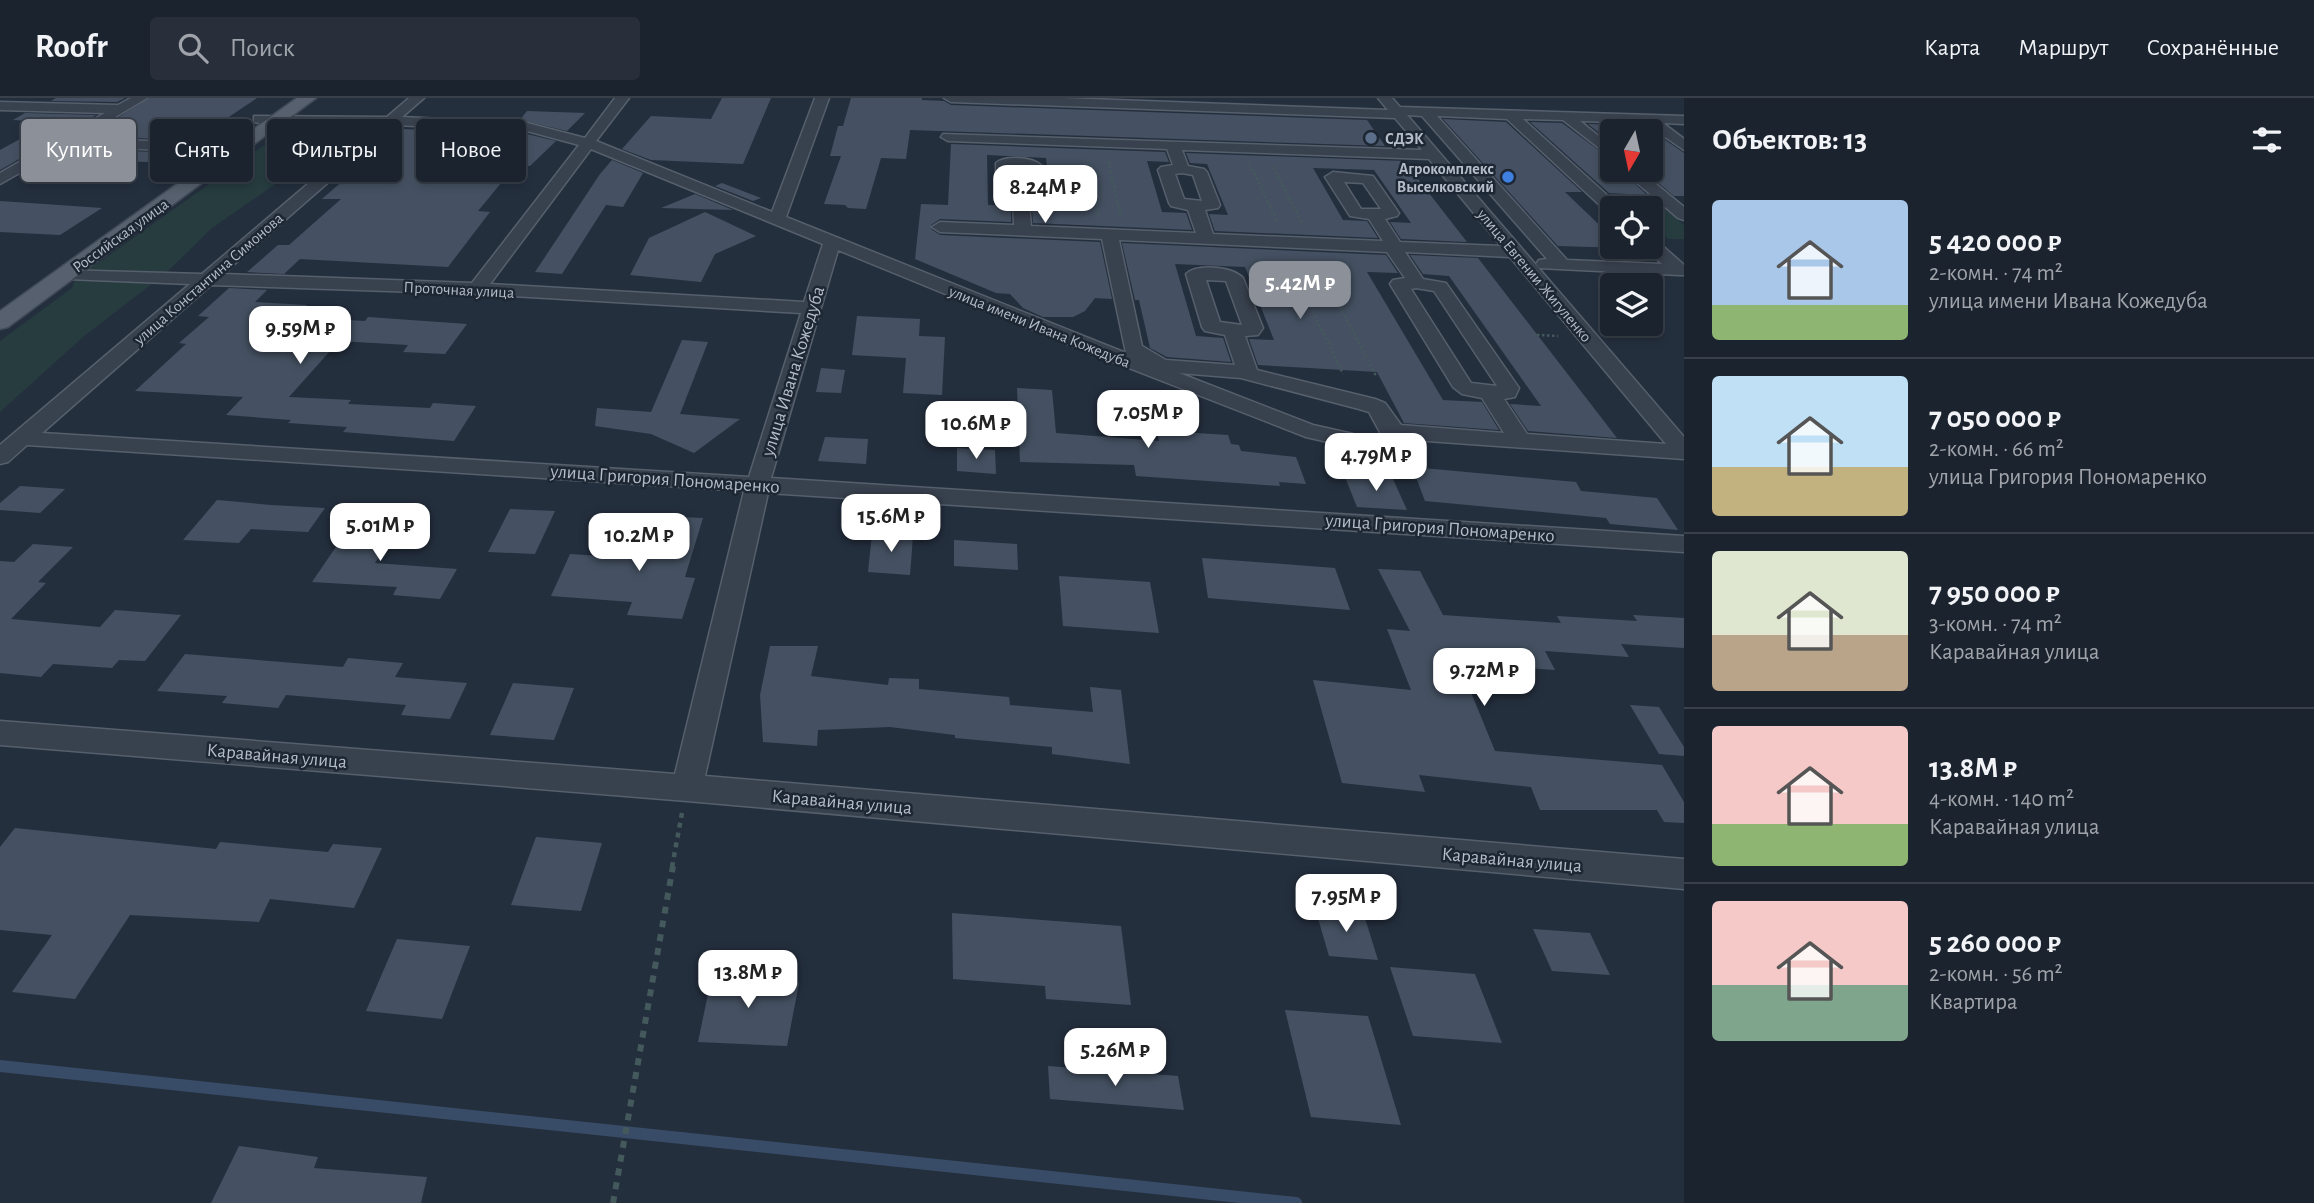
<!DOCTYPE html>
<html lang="ru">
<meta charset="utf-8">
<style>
body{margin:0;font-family:"Alegreya Sans",sans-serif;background:#282f3a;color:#f1f3f6;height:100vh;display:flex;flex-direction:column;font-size:26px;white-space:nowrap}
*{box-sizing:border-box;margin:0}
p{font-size:23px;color:#a0a4aa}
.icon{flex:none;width:38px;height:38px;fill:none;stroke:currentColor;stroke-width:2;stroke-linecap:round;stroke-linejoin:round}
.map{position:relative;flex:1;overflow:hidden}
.panel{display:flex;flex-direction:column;background:#1b232e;width:630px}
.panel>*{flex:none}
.guide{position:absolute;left:21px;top:21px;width:665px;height:63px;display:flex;gap:14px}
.needle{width:46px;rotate:189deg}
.controls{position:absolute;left:1600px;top:21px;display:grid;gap:14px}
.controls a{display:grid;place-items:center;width:63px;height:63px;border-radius:7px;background:#1b232e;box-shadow:0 4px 10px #0003,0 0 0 2px #39404a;font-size:35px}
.price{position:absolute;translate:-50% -60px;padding:0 16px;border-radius:14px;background:#fff;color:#222;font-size:23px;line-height:46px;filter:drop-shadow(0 2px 4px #0008)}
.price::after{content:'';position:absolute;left:50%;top:42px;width:21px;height:16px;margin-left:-10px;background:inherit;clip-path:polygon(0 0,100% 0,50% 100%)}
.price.on{background:#8c9099;color:#fff}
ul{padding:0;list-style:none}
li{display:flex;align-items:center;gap:21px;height:175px;padding:0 28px}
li+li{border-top:2px solid #39404a}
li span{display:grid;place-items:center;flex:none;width:196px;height:140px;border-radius:7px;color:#555}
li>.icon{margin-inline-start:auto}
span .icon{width:84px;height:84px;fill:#fffc;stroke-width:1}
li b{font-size:30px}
h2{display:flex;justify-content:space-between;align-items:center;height:84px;padding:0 28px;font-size:30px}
.tag{padding:0 24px;border-radius:7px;background:#1b232e;box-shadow:0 4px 10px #0003,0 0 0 2px #39404a;font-size:24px;line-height:63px}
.tag.on{background:#8c9099;color:#fff}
header{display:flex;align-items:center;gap:42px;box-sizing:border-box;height:98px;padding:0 35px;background:#1b232e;border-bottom:2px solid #39404a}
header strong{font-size:33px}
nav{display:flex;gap:38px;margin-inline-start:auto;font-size:24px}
.search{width:490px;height:63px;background:#282f3a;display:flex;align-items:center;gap:18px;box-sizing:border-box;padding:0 24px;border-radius:7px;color:#a0a4aa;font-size:26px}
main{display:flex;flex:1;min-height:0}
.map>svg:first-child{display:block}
.green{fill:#263c3f}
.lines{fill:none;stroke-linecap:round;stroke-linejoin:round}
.stream{stroke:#394c67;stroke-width:12}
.building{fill:#455162}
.minor-casing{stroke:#565f6c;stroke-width:3}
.major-casing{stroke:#414a57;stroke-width:3}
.path-far2{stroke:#44595c;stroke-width:2.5;stroke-dasharray:2.5 2.5;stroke-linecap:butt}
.path-far1{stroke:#44595c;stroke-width:4.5;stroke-dasharray:5 5;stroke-linecap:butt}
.path{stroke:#44595c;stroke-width:6;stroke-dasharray:7 7;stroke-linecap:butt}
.minor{fill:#38414e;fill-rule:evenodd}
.major{fill:#56606e;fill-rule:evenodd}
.service-dot{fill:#5c6f8a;stroke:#1d2633;stroke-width:2.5}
.shop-dot{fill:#3f7fe0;stroke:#1d2633;stroke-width:2.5}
.labels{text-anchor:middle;stroke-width:5;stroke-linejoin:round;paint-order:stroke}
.far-poi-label{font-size:16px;font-weight:bold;fill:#b4bcc9;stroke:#1d2633;text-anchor:start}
.far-street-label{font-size:16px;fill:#b4bcc9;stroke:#1d2633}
.street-label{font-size:19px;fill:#b4bcc9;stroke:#1d2633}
</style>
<header>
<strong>Roofr</strong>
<div class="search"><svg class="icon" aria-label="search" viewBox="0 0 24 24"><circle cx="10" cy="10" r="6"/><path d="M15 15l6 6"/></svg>Поиск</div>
<nav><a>Карта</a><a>Маршрут</a><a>Сохранённые</a></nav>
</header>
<main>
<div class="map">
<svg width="1684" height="1105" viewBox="0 0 1684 1105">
<rect width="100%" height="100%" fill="#242f3e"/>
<path class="green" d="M284,36L317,37L320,41L315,50L302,57L280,83L212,130L166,175L83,239L0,314V243L72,190L78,176L101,163L257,52Z
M1608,96L1649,98L1684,127V141H1668L1650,125V110H1623Z"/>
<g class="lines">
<path class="stream" d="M0,968L1296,1105"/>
</g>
<path class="building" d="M56,0H125L117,4L51,3Z
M149,0H257L205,35H216L204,43L89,38Z
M722,0H771L743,66L651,62L622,51L651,18L711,21Z
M851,0H922V2L944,3L951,7L1367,22L1385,48L910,32L906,61L881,60L866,111L848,110L845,107L824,106L841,58H830L838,28H843Z
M527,13L585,15L567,33L520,22Z
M25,15L96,17L0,72V52L51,24L13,22Z
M1443,21L1506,24L1582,94H1565L1612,139V149L1623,150L1558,148Z
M1530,24L1562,25L1612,62V72H1620L1647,97L1609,95Z
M1588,26L1645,28L1684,55V98H1674L1643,72H1650V33H1612V45Z
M402,31L527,36L556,43L530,68L516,67L478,113L490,114L448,169L300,161L284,176L247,174L278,147H289L341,101H322Z
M951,46L1165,54L1169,64L1147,63L1162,114L1186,115L1192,132L1033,125L1032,109L1052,110L1046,60L987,57L988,107L1011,108V124L940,121L931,127V131L940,137L1100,144L1112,201L1095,200L1085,213L1073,219H1043L1023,210L1010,196L996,195L915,161L921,106L948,107Z
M68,51L186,55L170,65L51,60Z
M1186,55L1404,63L1467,144L1401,141L1390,124L1411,125L1374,72L1313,70L1343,122L1367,123L1378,140L1215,133L1209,116L1228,117L1207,66L1190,65Z
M612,62L643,75L623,109L606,107L562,176L535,174L600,76Z
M722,85L761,100L753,103L715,88Z
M695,96L733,112L661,110Z
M0,103L102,110L60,137L0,134Z
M705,114L756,138L715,156L701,184L630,177L649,140Z
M1122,145L1386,157L1398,175L1367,174L1443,302L1482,304L1499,332L1404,325L1377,274L1258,267L1249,241L1274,242L1245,169L1175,166L1196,238L1223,240L1231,264L1167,259L1150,250L1139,202H1135Z
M1410,157L1478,160L1617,340L1528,333L1510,306L1541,308L1449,178L1423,176Z
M229,190L267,192L255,204L307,207L295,219L365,223L368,219L467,226L445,256L403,254L408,247L339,243L289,299L351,302L348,306L430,310L433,305L476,308L454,343L343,334L347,329L288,325L291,322L226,317L243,299L135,293L186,246L179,245L209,219L198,218Z
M857,218L920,221L919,238L945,239L942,297L903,295L906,260L852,257Z
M682,242L708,244L680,316L740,321L694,355L651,336L595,328L597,310L651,314Z
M821,270L845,272L841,295L816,294Z
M1017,290L1052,292L1056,335L1159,343L1156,328L1179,330L1180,334L1228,337L1231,346L1239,347L1241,353L1296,359L1306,386L1279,384L1280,388L1136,378L1134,367L1020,364Z
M825,339L868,341L866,366L818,363Z
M957,350L995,352L996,376L957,373Z
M1412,369L1576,384L1581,393L1657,400L1678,432L1610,426L1606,420L1425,403Z
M1345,379L1393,381L1407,412L1357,409Z
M20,388L65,391L40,415L0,412V405Z
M217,402L271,407L325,410L308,434L251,431L239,445L183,442Z
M510,411L555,413L535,456L488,454Z
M357,418L403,421L375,465L457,471L440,501L393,497L397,489L312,484Z
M659,418L703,420L685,479L695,480L682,521L627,517L632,504L551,498L570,456L643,461Z
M872,436L913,438L910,477L868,474Z
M954,442L1017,446L1018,472L954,468Z
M33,446L73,449L38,484L46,485L11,521L100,529L115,512L181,517L145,563L119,562L112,570L53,566L41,579L0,575V463L14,464Z
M1202,460L1335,470L1350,512L1208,500Z
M1378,471L1420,473L1443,517L1561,525L1557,518L1637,523L1633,517L1684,520V550L1621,546L1629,559L1545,553L1555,572L1459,565L1495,653L1662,667L1684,704V725L1664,724L1657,712H1540L1531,689L1419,677L1425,694L1342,685L1313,582L1411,592L1387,531L1410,533Z
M1059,478L1150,484L1159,535L1063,528Z
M770,548H818L811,578L888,587L889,580L919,581V591L1009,599L1010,607L1093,614L1090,589L1121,592L1130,666L1052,656V649L955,640V637L890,629L818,632L817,648L763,644L760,597Z
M185,556L343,569L348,560L403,565L395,579L467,585L450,621L401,617L406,607L286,597L278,610L222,605L227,598L157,593Z
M513,585L574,590L554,642L490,637Z
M1630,607L1659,609L1684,649V658L1659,656Z
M15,730L216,751L220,744L328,754L333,746L382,750L354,810L270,801L259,824L130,817L75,901L12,894L52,837L0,832V749Z
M536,739L602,745L581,813L511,807Z
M1315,810L1363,814L1378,862L1329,858Z
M952,815L1121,828L1131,907L1046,901L1045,888L953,881Z
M1533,831L1590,835L1610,877L1552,873Z
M397,841L470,848L442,921L366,913Z
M1390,869L1475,876L1502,945L1413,938Z
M713,872L799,885L787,948L698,944Z
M1285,912L1368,918L1401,1027L1311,1019Z
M1048,968L1178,978L1184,1012L1050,1001Z
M239,1048L318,1059L314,1070L427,1079L421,1105H211Z"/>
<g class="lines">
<g class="minor-casing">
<path id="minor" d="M131,0H147L80,40L238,47L245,51L238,55L67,48L0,86V75L105,15L0,12V4L118,7Z
M409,0H424L402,19L527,25L585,40L615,0H629L596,43L772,114L815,0H829L786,119L1126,255L1102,141L940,134L932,129L940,124L1014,127L1013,105L998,102L996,99V65C1005,57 1032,59 1041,67L1045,100L1043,103L1029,105L1031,128L1196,135L1188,112L1171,108L1169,105L1158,72L1161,69L1173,67L1167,51L948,43L941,39L943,36L1422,52L1395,20L951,4L944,0H1062L1388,12L1378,0H1392L1400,9L1684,18V26L1663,25L1684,41V52L1645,25L1580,23L1612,49V60L1563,22L1523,21L1618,107L1620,110H1612V115L1606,113L1507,21L1437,18L1567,162L1662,166L1643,149H1650V141L1656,142L1684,167V177H1679L1539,170L1536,166L1539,162L1547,161L1422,18L1407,17L1684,339V361L1399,341L1381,336L1369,314L1359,311L1241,280L1179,275L1313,327L1353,336L1356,341L1353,346L1345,348L1306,339L1070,247L838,152L771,380L1684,438V454L768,395L705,678L1684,761V791L687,703L0,647V623L675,676L744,393L27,347L8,364L0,366V347L190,186L67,181L61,180L58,176L61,172L202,176L377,27L276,28L254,24V18L387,19ZM394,27L527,33L579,47L472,185L223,176ZM591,51L823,146L804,204L490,186ZM1182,52L1429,61L1501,148L1400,144L1385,121L1397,118L1399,115L1373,78L1333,74L1325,79L1350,118L1369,121L1383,143L1213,136L1205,112L1218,110L1220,107L1207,74L1204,71L1188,68ZM1011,70L1027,71L1029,96L1012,95ZM1182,75L1193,77L1202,103L1184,101L1175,76ZM1344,84L1363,85L1381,111H1361ZM1119,142L1387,154L1405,180L1393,182L1390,186L1453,289L1462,296L1482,300L1504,335L1401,327L1385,305L1375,301L1257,272L1245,238L1258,237L1263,230L1243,180C1233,169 1197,165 1186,176L1202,229L1205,233L1225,237L1235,267L1166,262L1142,248ZM1405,154L1510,159L1666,346L1527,336L1504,301L1515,299L1519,290L1446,185L1423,181ZM1206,182L1226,183L1242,227L1220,224ZM211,187L477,196L801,215L749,379L42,335ZM1416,190L1434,193L1497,288L1471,285L1411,191Z
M1622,72H1639L1684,109V122L1678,120Z"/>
</g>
<g class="major-casing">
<path id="major" d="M297,0H316L8,229L0,231V213Z"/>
</g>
<path class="path-far2" d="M1088,61L1099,118
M1108,63L1121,119
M1250,66L1278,125
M1273,69L1303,126
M1289,163L1343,276
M1317,164L1376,278
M1305,197L1334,198
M1309,204L1338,206
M1537,237L1558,238"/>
<path class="path-far1" d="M672,769L682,715"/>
<path class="path" d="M613,1105L673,768"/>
<use href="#minor" class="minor"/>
<use href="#major" class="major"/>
</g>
<circle class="service-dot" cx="1371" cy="40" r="7"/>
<circle class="shop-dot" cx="1508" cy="79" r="7"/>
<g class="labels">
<g class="far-poi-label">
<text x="1385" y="46">СДЭК</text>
<text x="1494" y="76" text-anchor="end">Агрокомплекс<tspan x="1494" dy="18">Выселковский</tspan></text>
</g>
<g class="far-street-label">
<text transform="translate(120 137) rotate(-36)" y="6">Российская улица</text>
<text transform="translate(1535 177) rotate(50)" y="6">улица Евгении Жигуленко</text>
<text transform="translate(208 180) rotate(-41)" y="6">улица Константина Симонова</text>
<text transform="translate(459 191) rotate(3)" y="6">Проточная улица</text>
<text transform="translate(1040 228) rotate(22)" y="6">улица имени Ивана Кожедуба</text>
</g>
<g class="street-label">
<text transform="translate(792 273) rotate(-73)" y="7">улица Ивана Кожедуба</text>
<text transform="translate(665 380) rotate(4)" y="7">улица Григория Пономаренко</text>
<text transform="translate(1440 429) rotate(4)" y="7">улица Григория Пономаренко</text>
<text transform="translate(277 657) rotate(5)" y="7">Каравайная улица</text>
<text transform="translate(842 703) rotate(5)" y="7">Каравайная улица</text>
<text transform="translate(1512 761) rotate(5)" y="7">Каравайная улица</text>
</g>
</g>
</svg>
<div class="controls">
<a><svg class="needle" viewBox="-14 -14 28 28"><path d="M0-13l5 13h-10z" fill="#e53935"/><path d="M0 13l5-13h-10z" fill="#a0a4aa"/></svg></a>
<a><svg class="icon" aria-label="locate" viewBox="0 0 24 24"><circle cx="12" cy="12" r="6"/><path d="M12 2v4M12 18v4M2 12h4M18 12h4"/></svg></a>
<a><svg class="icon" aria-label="layers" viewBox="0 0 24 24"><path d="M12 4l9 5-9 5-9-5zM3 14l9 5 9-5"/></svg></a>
</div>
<b class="price" style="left:1045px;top:127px">8.24M ₽</b>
<b class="price on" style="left:1300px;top:223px">5.42M ₽</b>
<b class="price" style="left:300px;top:268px">9.59M ₽</b>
<b class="price" style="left:1148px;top:352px">7.05M ₽</b>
<b class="price" style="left:976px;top:363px">10.6M ₽</b>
<b class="price" style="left:1376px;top:395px">4.79M ₽</b>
<b class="price" style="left:891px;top:456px">15.6M ₽</b>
<b class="price" style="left:380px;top:465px">5.01M ₽</b>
<b class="price" style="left:639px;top:475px">10.2M ₽</b>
<b class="price" style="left:1484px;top:610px">9.72M ₽</b>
<b class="price" style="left:1346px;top:836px">7.95M ₽</b>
<b class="price" style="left:748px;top:912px">13.8M ₽</b>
<b class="price" style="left:1115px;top:990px">5.26M ₽</b>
<div class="guide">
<a class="tag on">Купить</a>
<a class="tag">Снять</a>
<a class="tag">Фильтры</a>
<a class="tag">Новое</a>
</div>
</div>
<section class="panel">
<h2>Объектов: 13<svg class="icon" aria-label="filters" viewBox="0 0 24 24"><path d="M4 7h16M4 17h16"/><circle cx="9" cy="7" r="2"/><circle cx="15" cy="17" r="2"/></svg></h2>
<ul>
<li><span style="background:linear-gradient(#a9c7e8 75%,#8fb573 0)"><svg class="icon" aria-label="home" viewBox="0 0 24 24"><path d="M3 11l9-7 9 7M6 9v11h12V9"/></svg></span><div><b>5 420 000 ₽</b><p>2-комн. · 74 m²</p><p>улица имени Ивана Кожедуба</p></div></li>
<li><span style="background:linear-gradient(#bfe0f5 65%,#c2b280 0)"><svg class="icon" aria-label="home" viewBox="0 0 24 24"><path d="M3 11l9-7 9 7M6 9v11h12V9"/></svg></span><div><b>7 050 000 ₽</b><p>2-комн. · 66 m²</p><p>улица Григория Пономаренко</p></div></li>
<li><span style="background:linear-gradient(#dfe7d0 60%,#b9a48a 0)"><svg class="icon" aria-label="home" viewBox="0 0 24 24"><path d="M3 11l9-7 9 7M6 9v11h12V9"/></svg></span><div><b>7 950 000 ₽</b><p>3-комн. · 74 m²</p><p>Каравайная улица</p></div></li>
<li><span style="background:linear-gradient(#f6c9c9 70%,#8fb573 0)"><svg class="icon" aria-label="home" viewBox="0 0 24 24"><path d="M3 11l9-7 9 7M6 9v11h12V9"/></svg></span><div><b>13.8M ₽</b><p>4-комн. · 140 m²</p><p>Каравайная улица</p></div></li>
<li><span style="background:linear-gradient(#f6c9c9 60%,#7fa58c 0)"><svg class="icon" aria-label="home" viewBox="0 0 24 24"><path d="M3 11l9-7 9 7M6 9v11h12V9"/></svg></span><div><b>5 260 000 ₽</b><p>2-комн. · 56 m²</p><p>Квартира</p></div></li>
</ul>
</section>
</main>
